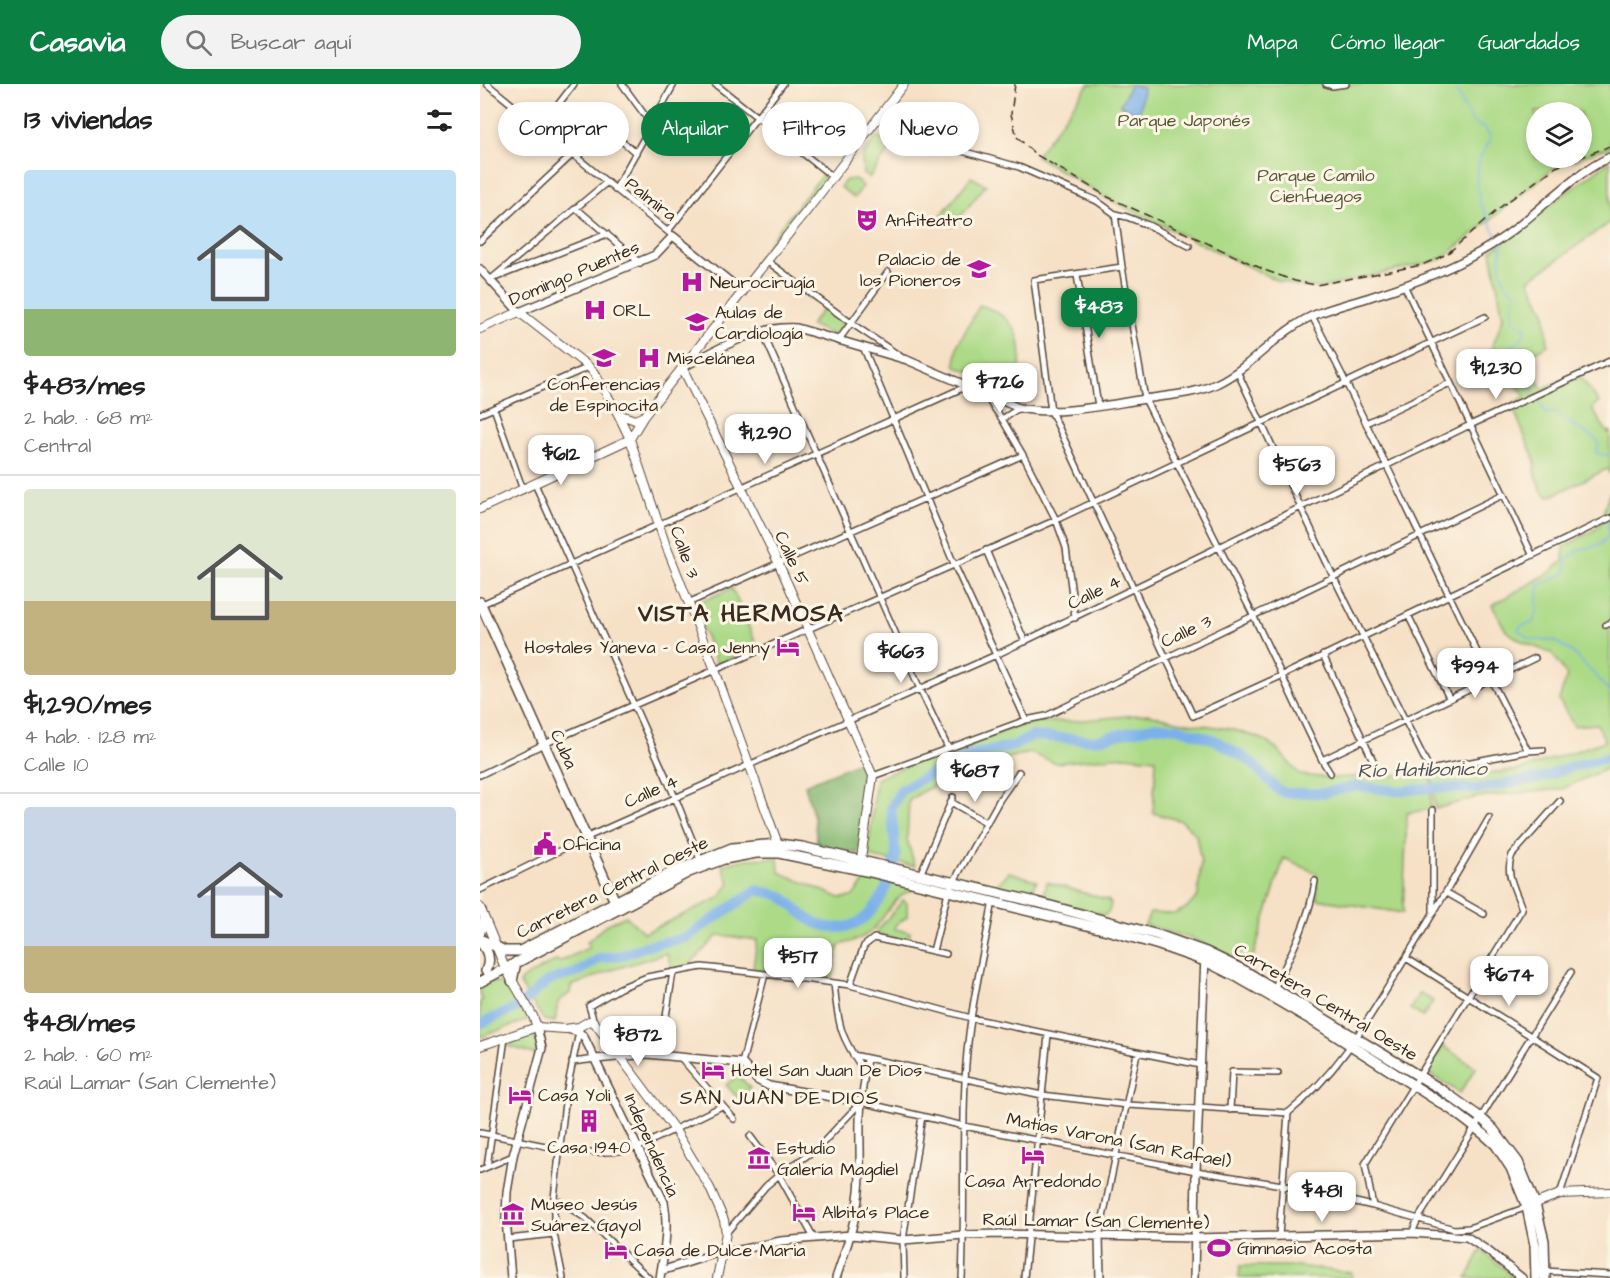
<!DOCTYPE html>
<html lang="es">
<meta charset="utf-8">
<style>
body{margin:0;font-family:"Architects Daughter",sans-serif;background:#f2f2f2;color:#222;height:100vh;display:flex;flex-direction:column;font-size:22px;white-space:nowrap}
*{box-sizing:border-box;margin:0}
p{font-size:20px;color:#767676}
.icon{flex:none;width:33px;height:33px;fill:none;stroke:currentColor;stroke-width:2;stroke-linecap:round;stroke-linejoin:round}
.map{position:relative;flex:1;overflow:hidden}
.sheet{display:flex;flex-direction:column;background:#fff;width:480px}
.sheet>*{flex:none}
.hud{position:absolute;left:18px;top:18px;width:570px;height:54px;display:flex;gap:12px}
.controls{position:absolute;left:1046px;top:18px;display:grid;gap:12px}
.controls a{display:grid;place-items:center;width:66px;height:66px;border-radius:50%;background:#fff;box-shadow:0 3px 9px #0003;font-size:30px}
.price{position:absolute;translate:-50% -51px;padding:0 14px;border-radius:12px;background:#fff;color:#222;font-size:20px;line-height:39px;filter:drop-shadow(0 2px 3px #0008)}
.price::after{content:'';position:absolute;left:50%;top:36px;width:18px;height:14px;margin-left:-9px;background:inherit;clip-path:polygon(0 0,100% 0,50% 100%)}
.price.active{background:#0b8043;color:#fff}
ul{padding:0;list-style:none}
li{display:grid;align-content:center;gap:12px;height:318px;padding:0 24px}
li+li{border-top:2px solid #e0e0e0}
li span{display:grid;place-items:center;height:186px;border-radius:6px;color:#555}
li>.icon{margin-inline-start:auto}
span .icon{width:108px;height:108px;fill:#fffc;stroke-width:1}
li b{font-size:26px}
h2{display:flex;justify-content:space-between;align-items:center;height:72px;padding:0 24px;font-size:26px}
.tag{padding:0 21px;border-radius:27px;background:#fff;box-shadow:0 3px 9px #0003;font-size:21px;line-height:54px}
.tag.active{background:#0b8043;color:#fff}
header{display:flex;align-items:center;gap:36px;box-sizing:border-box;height:84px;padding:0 30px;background:#0b8043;color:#fff}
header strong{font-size:28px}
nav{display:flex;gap:33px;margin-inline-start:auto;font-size:21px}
.search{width:420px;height:54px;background:#f2f2f2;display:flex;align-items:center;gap:15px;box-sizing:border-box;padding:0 21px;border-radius:33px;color:#767676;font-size:22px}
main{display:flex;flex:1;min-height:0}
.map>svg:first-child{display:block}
.green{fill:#acda87;stroke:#748252;stroke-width:1.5}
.forest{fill:#89ba74;stroke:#627249;stroke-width:1.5}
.water{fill:#7cb0ea;stroke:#5c6d84;stroke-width:1.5}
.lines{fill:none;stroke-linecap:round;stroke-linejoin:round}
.stream{stroke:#7cb0ea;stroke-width:1.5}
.river{stroke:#7cb0ea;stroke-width:10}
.minor-casing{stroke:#574537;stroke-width:8}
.tertiary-casing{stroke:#574537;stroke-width:10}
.secondary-casing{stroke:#574537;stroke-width:10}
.primary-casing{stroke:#574537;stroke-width:12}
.minor{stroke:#fff;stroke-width:5}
.tertiary{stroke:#fff;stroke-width:7}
.secondary{stroke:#fff;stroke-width:8}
.primary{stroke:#fff;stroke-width:9}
.rail{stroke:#3b2a1e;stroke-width:1.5;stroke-dasharray:9 4.5;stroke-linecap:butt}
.labels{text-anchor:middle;stroke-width:6;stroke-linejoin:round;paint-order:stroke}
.park-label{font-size:18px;fill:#575638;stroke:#fcf5e5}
.street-label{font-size:18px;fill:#3b2a1e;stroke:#fcf5e5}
.poi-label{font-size:18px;fill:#3b2a1e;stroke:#fcf5e5;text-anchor:start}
.water-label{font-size:20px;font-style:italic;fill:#4e525b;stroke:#fcf5e5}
.neighbourhood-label{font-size:20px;letter-spacing:1.5px;fill:#3b2a1e;stroke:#fcf5e5}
.district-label{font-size:24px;font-weight:bold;letter-spacing:1.5px;fill:#3b2a1e;stroke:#fcf5e5}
</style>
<header>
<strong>Casavia</strong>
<div class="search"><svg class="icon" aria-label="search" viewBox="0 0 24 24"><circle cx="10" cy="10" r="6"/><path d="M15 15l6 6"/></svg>Buscar aquí</div>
<nav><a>Mapa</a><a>Cómo llegar</a><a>Guardados</a></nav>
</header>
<main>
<section class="sheet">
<h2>13 viviendas<svg class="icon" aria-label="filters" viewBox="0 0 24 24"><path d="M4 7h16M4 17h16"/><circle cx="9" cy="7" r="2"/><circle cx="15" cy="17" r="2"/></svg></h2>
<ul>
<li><span style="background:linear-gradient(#bfe0f5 75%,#8fb573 0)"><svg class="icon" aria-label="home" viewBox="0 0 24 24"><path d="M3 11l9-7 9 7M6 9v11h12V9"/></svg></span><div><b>$483/mes</b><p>2 hab. · 68 m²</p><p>Central</p></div></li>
<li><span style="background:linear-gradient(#dfe7d0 60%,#c2b280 0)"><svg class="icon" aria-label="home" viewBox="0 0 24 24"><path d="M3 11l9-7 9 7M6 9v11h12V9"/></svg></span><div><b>$1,290/mes</b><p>4 hab. · 128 m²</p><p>Calle 10</p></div></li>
<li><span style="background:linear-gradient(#c9d6e8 75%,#c2b280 0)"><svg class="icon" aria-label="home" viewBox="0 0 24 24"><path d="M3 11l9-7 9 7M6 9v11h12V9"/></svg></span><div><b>$481/mes</b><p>2 hab. · 60 m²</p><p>Raúl Lamar (San Clemente)</p></div></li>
</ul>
</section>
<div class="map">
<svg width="1130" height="1194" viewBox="0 0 1130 1194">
<rect width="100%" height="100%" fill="#fcf5e5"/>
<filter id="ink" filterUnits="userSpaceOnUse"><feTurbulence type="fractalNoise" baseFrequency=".0167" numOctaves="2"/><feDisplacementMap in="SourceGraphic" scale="12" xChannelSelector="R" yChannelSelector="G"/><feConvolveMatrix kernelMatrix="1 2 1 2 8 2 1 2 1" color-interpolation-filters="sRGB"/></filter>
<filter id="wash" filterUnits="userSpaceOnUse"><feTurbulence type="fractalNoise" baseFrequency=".008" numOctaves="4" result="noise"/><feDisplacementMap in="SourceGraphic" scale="24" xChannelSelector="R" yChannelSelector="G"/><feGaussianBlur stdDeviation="1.35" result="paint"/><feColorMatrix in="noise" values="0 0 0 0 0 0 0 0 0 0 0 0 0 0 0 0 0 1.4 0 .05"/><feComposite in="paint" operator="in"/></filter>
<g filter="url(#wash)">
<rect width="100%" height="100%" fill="#f6e1c7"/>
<path class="green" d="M609,0H1130V63L1101,73V28H1056V74H1101L1075,83L962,175L842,204L818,202L796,196L626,114L556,72Z
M397,52L412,63L389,94L383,90L382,73Z
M1130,77V138L1049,196L1065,228L1068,261L1047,272L1062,305L1098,290L1119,318L1112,325L1127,348L1130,347V390L1127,385L1069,413L1062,407L1054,387L1055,377L1032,321L1045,312L1037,302L1023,299L1005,283L1023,234L1011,166L1030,154L1060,128Z
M343,90L347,94L279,180L277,176L299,145Z
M491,93L506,101L472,143L460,133Z
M375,95L383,102L374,114L360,103L366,96Z
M500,221C545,236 544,263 537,303L479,284L475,281L477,262Z
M344,224L364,239L354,251L330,241Z
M1130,407V683L1082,705L998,713L955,725L952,689L972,692L1040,686L1125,657L1117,640L1094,642L1079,616L1087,592L1073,570L1043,558L1026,547L1012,521L1069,489L1083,477L1084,463L1119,443Z
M252,504L277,562L237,580L213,521Z
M668,630L702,638L751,645L780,654L796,664L820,691L850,694L951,689V725L927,729L923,829L837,815L836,789L804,774L770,882L716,856L665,841L670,829L695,830L708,823L718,812L721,778L716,751L702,737L673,729L676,675L644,672L576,679L550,669L504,679L443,707L429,717L427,755L435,782L388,772L396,695L468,665L552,638L593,637Z
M298,774L299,788L360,814L372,813L384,798V792L432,804V806C412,813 406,834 391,847C384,854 369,859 359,861L352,896L273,885L277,856L238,851L212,878L213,882L192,887L187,869L132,886L91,902L90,909L78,918L75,938L64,936L39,899L42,895L77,876L79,878L110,863L107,858L126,841L146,832L164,849L239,814L250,800L242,781L266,775Z
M529,788L557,797L549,810H544L514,804Z
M567,798L628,816L631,820L629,827L625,831L570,817L564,810Z
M423,816L427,819V833L415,841L414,845L430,848L428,857L399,851L397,847Z
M11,898L28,899L50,935L0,953V917L3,916L0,911V904Z
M940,909L953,917L943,933L930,925Z
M55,951L59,965L57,971L28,962V959Z
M963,962L996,984L980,1009L947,988Z
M258,991L270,1004L258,1014L246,1001Z
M1001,1166L1035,1194H987Z
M760,1182H817L872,1189V1194H759Z"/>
<path class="forest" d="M381,677L387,693L378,770L337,759L334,734L325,701Z"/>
<path class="water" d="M651,0L663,4L660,26L656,29L640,21Z"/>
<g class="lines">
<path class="stream" d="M973,0L992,38L1004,44L1010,51V57L1000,73L996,96L1000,119L1018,154
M1021,159C1023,166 1020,171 1020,179C1019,189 1027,203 1035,209L1032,228L1033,237L1046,244C1044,258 1028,265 1016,273V279L1023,288H1032L1039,291C1044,300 1051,302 1055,309
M1057,314L1066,329H1077C1089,341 1105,347 1119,358L1116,370L1130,371
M1129,433L1130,425
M1128,438V451L1121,460L1099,466L1086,476V489C1076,495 1069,496 1059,501L1057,529L1053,539L1041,542L1038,546L1050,555L1075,557L1092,568L1117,593L1130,609"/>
<path class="river" d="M0,940L40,922L68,897L98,888L120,874L143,871L166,862L205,854L277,806C284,808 297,809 303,813C314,821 323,834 336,839C384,859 408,811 416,771L411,724L421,706L484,672L534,662L552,652L614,656L675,642L698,644L735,656L770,677L797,705L805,709H843L877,702L917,707L954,704L997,705L1061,694L1091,683L1130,673"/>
</g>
</g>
<g filter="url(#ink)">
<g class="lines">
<g class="minor-casing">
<path id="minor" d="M7,0L193,152
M142,0L172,41
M235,0L353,93
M846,0L852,2L866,0
M404,26L440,52L464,62L539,83L617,117L635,130L647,133L668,141L709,162
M60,44L94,0
M97,74L123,41L156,69
M135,106L194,0
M96,124L160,179
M635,130L642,183L665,315L773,531L842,676L850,689
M188,147L303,0
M0,157L93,70
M287,177L371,239L420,272
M642,183L554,196L571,327L713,632L801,592L1130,434
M597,191L618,322
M17,193L127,150
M10,196L126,99
M924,201L1052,470
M832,232C907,375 971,524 1048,667
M282,247L440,605L468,664
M358,257L408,188
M384,265L474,480L546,636
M757,287L853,492L950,686L1048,667L1063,666
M504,310L522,335L543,371L576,436L586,464L595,534
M14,324L43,406
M0,330L109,283
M522,335L539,324
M886,339L970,299
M55,400L195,713L221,778
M506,466L545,558
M208,519L543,371
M0,521L487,302
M928,531L969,614
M1126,541L1130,539
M843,571L899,689
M842,676L1055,574
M0,691L64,660L235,586L576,436L1005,233
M393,692L546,636L566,632L1023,411
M471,718L507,739
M953,726V828
M440,791L473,713
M0,806L105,754L516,571L990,341L1130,277
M967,809L1004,830
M453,867L468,808L520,715L539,688
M926,874L1118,994L1080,1110
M354,899C358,941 360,953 385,988
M370,901L384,862L394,854L466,870
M793,907C810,872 830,835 835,797
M114,938L109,922L140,904L167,893L222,883L269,888L370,901L491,934L720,981
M180,971L193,888
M373,971L562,1011L647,1021L718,1025
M201,974L254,1035
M92,978L116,975
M262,979L285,890
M381,1018L484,1042L716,1087L802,1101L893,1122L974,1145L989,1144L1047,1123
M381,1018L387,974
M719,1023L808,1029
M750,1026L752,988L798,989
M808,1029C861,986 887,937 922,880C952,832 981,783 1009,734
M0,1049C53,1057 106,1078 159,1063L242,1022
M270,1052L299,1091L334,1154
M7,1083L25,954
M0,1086L33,1072
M74,1114L105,1134L169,1194
M893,1122L885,1080L1042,825C1036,807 1024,789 1032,771L1080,717
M246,1149L286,1102L299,1091L338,1064L381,1018
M932,1149L938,1135L1091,888
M799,1152L808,1029
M619,1153L657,969
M28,1155L74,1150
M1065,1187L1130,1191
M83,1194L74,1150V1114L86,1010L99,948
M424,1194L423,1156L442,1032
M482,1194C485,1129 482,1063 485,998C487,937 502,877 513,817
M544,1194L568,951"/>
</g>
<g class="tertiary-casing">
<path id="tertiary" d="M0,185L39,228L175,171L193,152L263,208
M203,283C239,265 276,241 317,244L427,276L539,324C580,332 625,321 665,315C689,311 715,310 736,300C772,283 797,248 832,232C852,223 873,219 893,212C935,199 989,178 1025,152C1061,127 1090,92 1130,73
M87,945L99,948L104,953L184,1118C189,1144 184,1168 180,1194
M116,975L167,970L262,979L277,996L289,1002L381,1018C378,1048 382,1078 379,1107C376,1137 366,1165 356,1194
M619,1153L620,1194
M181,1187L243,1167H255L301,1157L371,1151L423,1156L484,1151L521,1150L714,1154L932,1149L987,1153L1008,1167L1042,1194
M31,1194L26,1135L27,1108L33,1072L62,964L57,943
M714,1194L716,1087L725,873"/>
</g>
<g class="secondary-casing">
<path id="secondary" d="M0,245L39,228L109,283L115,290L138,330L150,355L185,459L235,586L298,760
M202,283L298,478L393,692L380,781
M138,330L155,336L164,332
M150,355L164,332L329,124L424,0
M0,425L150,355
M0,823L25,884L53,932L57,943
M0,850L4,834
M0,962L57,943L85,945L99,943L109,937L114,938L195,1046L230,1104L244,1136L246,1149L237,1194
M1051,1121L1080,1110L1130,1108"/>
</g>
<g class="primary-casing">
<path id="primary" d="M0,518L137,822
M0,855L25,867H40L191,789L252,764L298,760L322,763L556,818L678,851L726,868L765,887L962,1006L1001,1034L1013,1045L1038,1078L1055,1120L1064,1157L1065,1194
M0,858C8,866 11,876 6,887
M32,897L36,878
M0,898L209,788L244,775L276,769H299L386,787L627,846L679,861L725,877L759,894L828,934L972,1026L1005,1051L1016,1061L1031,1084L1047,1123L1055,1161L1056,1194"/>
</g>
<use href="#minor" class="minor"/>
<use href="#tertiary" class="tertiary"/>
<use href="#secondary" class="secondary"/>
<use href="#primary" class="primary"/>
<path class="rail" d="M535,0L531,30L537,53L555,70L628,113L787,187L815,197L836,201L942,181L967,170L1023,121L1076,83L1130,62"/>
</g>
</g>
<defs>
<g id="theatre-bare" transform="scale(1.8)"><path d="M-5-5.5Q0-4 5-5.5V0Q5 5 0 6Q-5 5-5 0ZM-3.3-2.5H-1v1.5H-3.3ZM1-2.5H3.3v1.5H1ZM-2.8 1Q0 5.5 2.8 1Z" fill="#b5179e" stroke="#fcf5e5" stroke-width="2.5" paint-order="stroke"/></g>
<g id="school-bare" transform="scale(1.8)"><path d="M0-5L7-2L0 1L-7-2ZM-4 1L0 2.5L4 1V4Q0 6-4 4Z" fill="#b5179e" stroke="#fcf5e5" stroke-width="2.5" paint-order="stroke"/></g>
<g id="hospital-bare" transform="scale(1.8)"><path d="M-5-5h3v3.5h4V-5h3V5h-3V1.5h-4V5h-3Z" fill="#b5179e" stroke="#fcf5e5" stroke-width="2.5" paint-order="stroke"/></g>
<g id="university-bare" transform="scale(1.8)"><path d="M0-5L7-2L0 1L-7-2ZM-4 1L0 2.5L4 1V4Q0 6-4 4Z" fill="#b5179e" stroke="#fcf5e5" stroke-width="2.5" paint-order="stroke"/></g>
<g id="hotel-bare" transform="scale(1.8)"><path d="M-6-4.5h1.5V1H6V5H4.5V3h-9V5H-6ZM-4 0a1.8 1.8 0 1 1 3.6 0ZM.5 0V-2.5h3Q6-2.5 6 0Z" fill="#b5179e" stroke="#fcf5e5" stroke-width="2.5" paint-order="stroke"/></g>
<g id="civic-bare" transform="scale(1.8)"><path d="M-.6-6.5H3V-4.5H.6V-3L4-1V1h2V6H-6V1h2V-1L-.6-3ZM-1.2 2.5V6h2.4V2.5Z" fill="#b5179e" stroke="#fcf5e5" stroke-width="2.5" paint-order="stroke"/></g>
<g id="building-bare" transform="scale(1.8)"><path d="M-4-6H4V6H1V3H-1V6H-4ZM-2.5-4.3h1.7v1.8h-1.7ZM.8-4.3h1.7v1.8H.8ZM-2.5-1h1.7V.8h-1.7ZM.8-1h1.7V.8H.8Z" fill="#b5179e" stroke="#fcf5e5" stroke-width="2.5" paint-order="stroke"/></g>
<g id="museum-bare" transform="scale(1.8)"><path d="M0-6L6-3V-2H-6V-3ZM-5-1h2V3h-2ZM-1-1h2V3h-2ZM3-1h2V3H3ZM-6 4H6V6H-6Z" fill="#b5179e" stroke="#fcf5e5" stroke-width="2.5" paint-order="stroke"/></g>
<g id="stadium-bare" transform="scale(1.8)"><path d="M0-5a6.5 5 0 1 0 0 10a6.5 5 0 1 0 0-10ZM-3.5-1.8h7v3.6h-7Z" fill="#b5179e" stroke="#fcf5e5" stroke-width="2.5" paint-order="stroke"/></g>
</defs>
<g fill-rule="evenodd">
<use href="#theatre-bare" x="387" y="136"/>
<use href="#school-bare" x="499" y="185"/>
<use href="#hospital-bare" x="212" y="198"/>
<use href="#hospital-bare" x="115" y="226"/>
<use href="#university-bare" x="217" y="238"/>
<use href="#university-bare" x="124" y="274"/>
<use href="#hospital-bare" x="169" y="274"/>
<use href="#hotel-bare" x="308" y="563"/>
<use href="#civic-bare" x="65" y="760"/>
<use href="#hotel-bare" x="233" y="986"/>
<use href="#hotel-bare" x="40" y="1011"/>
<use href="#building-bare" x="109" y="1037"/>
<use href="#hotel-bare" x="553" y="1071"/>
<use href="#museum-bare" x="279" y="1074"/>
<use href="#hotel-bare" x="324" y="1128"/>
<use href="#museum-bare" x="33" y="1130"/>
<use href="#stadium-bare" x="739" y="1164"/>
<use href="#hotel-bare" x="136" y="1166"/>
</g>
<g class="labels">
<g class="park-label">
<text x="704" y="42">Parque Japonés</text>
<text x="836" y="97">Parque Camilo<tspan x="836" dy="21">Cienfuegos</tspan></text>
</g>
<g class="street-label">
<text transform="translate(171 115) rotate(38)" y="6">Palmira</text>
<text transform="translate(94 189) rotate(-23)" y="6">Domingo Puentes</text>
<text transform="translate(205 468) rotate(70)" y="6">Calle 3</text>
<text transform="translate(312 474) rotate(65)" y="6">Calle 5</text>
<text transform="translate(614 508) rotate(-26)" y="6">Calle 4</text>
<text transform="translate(706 547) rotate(-25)" y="6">Calle 3</text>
<text transform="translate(84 665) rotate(66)" y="6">Cuba</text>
<text transform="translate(171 707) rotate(-24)" y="6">Calle 4</text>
<text transform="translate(132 803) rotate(-26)" y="6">Carretera Central Oeste</text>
<text transform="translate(846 918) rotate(31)" y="6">Carretera Central Oeste</text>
<text transform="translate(639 1056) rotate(11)" y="6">Matías Varona (San Rafael)</text>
<text transform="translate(172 1061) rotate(66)" y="6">Independencia</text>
<text transform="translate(616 1137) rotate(1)" y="6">Raúl Lamar (San Clemente)</text>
</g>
<g class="poi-label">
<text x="405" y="142">Anfiteatro</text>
<text x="481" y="181" text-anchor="end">Palacio de<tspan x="481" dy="21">los Pioneros</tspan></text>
<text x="230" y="204">Neurocirugía</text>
<text x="133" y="232">ORL</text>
<text x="235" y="234">Aulas de<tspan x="235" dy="21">Cardiología</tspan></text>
<text x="187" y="280">Miscelánea</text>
<text x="124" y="306" text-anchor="middle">Conferencias<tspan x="124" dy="21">de Espinocita</tspan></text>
<text x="290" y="569" text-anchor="end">Hostales Yaneva - Casa Jenny</text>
<text x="83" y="766">Oficina</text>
<text x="251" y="992">Hotel San Juan De Dios</text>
<text x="58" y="1017">Casa Yoli</text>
<text x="109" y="1069" text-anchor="middle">Casa 1940</text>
<text x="297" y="1070">Estudio<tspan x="297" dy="21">Galería Magdiel</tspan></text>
<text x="553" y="1103" text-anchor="middle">Casa Arredondo</text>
<text x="51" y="1126">Museo Jesús<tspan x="51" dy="21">Suárez Gayol</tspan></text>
<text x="342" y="1134">Albita's Place</text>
<text x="757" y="1170">Gimnasio Acosta</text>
<text x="154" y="1172">Casa de Dulce Maria</text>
</g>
<g class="water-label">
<text transform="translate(942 685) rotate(-1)" y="7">Río Hatibonico</text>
</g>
<g class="neighbourhood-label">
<text x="300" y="1020">SAN JUAN DE DIOS</text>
</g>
<g class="district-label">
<text x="261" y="537">VISTA HERMOSA</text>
</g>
</g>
</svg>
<div class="controls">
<a><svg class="icon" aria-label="layers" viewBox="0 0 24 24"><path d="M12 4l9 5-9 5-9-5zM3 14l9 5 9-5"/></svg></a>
</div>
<b class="price active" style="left:619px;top:255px">$483</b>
<b class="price" style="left:1016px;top:316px">$1,230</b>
<b class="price" style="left:520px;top:330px">$726</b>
<b class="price" style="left:285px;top:381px">$1,290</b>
<b class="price" style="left:81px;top:402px">$612</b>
<b class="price" style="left:817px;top:413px">$563</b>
<b class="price" style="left:421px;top:600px">$663</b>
<b class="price" style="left:995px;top:615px">$994</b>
<b class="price" style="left:495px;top:719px">$687</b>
<b class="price" style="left:318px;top:905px">$517</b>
<b class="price" style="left:1029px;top:923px">$674</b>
<b class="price" style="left:158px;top:983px">$872</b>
<b class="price" style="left:842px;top:1139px">$481</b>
<div class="hud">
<a class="tag">Comprar</a>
<a class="tag active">Alquilar</a>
<a class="tag">Filtros</a>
<a class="tag">Nuevo</a>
</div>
</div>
</main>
